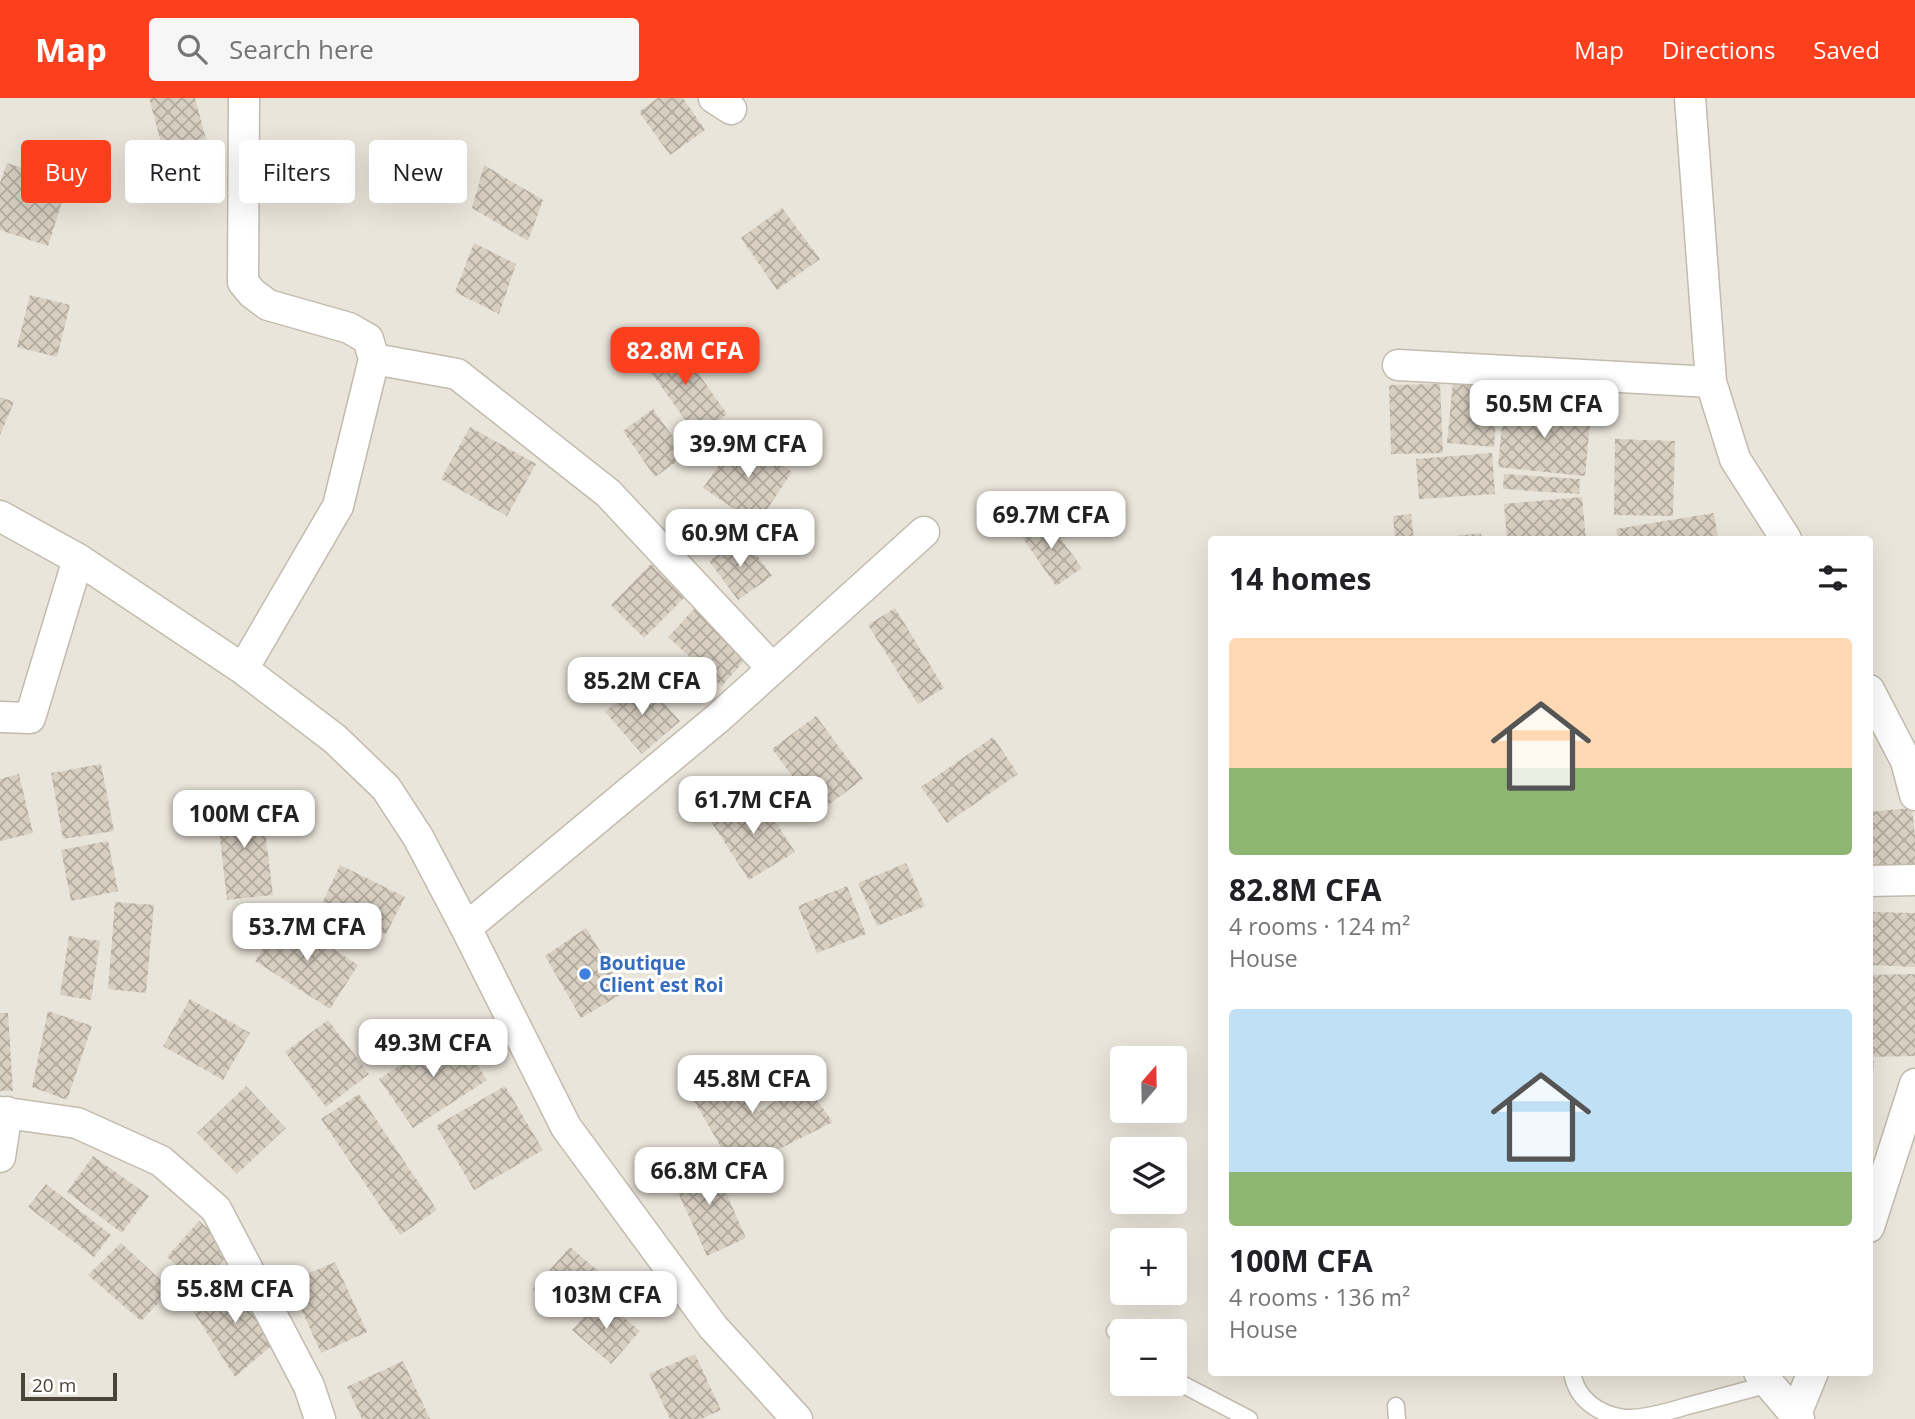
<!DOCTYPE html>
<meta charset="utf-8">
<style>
body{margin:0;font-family:"Open Sans",sans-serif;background:#f6f6f6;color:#202124;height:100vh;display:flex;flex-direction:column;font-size:26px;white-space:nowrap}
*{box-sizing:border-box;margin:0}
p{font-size:23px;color:#757577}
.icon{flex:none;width:38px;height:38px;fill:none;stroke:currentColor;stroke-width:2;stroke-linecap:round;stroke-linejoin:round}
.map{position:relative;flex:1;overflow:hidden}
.panel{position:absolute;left:1208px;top:438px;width:665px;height:840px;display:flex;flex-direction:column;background:#fff;border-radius:7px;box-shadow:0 7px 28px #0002}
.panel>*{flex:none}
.top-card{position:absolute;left:21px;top:42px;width:665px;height:63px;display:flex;gap:14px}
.needle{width:46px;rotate:20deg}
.fabs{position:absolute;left:1110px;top:948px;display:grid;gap:14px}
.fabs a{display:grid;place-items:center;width:77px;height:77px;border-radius:7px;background:#fff;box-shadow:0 7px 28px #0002;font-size:35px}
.scale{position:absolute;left:21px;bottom:18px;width:96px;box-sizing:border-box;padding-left:7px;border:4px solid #4b4439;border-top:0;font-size:19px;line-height:24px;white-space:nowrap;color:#4b4439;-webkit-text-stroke:5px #fff;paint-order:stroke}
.price{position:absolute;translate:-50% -60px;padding:0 16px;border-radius:14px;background:#fff;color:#222;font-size:23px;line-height:46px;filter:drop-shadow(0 2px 4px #0008)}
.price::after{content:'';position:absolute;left:50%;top:42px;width:21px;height:16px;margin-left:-10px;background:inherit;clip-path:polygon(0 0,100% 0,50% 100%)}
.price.active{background:#fc3f1d;color:#fff}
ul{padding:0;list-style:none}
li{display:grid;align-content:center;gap:14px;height:371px;padding:0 21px}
li span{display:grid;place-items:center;height:217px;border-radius:7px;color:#555}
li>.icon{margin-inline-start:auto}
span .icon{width:126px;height:126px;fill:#fffc;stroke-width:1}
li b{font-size:30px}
h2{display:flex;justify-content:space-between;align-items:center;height:84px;padding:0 21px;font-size:30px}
.chip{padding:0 24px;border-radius:7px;background:#fff;box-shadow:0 7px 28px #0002;font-size:24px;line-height:63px}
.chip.active{background:#fc3f1d;color:#fff}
header{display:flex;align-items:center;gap:42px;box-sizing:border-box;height:98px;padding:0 35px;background:#fc3f1d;color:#fff}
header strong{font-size:33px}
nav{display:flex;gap:38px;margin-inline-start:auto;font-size:24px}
.search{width:490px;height:63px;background:#f6f6f6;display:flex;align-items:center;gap:18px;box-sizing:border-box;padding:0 24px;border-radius:7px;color:#757577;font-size:26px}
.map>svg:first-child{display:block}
.residential{fill:#eae5da;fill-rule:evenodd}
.building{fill:url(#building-cross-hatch)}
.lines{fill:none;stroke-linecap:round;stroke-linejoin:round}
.service-casing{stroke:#c2bbae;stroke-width:19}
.minor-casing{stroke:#c2bbae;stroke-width:33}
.service{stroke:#fff;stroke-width:16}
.minor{stroke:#fff;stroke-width:30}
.shop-dot{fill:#3f7fe0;stroke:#fff;stroke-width:2.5}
.labels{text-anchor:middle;stroke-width:6;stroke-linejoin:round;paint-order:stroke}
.shop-label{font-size:19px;font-weight:bold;fill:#366cbe;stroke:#fff;text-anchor:start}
</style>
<header>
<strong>Map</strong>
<div class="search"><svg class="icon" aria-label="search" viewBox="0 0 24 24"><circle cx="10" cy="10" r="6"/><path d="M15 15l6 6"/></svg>Search here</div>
<nav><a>Map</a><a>Directions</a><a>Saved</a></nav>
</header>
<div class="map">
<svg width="1915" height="1321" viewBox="0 0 1915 1321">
<defs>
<pattern id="building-cross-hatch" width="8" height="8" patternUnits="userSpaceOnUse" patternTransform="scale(1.75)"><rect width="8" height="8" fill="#d8cfc1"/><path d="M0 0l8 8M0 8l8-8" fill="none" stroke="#b1aa9e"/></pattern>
</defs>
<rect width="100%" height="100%" fill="#f6f3ec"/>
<path class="residential" d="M0,0H1915V1321H0ZM1211,441H1869V1274H1211ZM1122,961H1174V1013H1122ZM1122,1052H1174V1104H1122ZM1122,1143H1174V1195H1122ZM1122,1234H1174V1286H1122Z"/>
<path class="building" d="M149,0H195L206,41L163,52Z
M658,0H683L705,32L670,57L639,14Z
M7,65L68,85L48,148L0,132V85Z
M484,67L543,102L528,143L472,110Z
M782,110L820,161L777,192L741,140Z
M474,145L516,166L499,216L455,194Z
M30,197L70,207L57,259L17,249Z
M673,240L727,316L697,338L642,262Z
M1453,283L1499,287L1494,349L1447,345Z
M1440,286L1443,355L1391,356L1389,287Z
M0,299L14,304L0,337Z
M1504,306L1591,315L1585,378L1498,369Z
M653,311L686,357L655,379L623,333Z
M470,329L536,366L507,418L441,381Z
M739,338L792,374L757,426L703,390Z
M1615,341L1675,343L1673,418L1614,417Z
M1492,355L1495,396L1419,401L1416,361Z
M1504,376L1580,381L1579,396L1503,391Z
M1582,399L1586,441H1507L1504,406Z
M1714,415L1718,441H1618L1616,431Z
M1411,416L1414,441H1395L1393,418Z
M1045,419L1082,470L1056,488L1020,436Z
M1481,435L1482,441H1446V439Z
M743,439L772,478L738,502L709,463Z
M651,466L684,500L644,540L611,507Z
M697,508L750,556L722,588L668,539Z
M895,510L944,590L918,606L868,527Z
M642,581L680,623L642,656L605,614Z
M816,618L863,681L819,714L772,651Z
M993,639L1018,676L947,725L921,689Z
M101,666L114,733L63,741L51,675Z
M19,676L33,735L0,743V681Z
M756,693L795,754L749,782L710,722Z
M261,701L273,797L227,802L216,706Z
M1912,710L1915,738V767L1869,772V714Z
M108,743L118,793L71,803L61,752Z
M906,765L925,808L877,828L858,785Z
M340,767L405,799L386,836L322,806Z
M847,788L866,836L817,855L798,808Z
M115,804L154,807L146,895L108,891Z
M1869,814L1915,815V869L1869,867Z
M284,819L358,867L330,911L255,863Z
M586,830L625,894L581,920L545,858Z
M69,838L100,843L91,902L60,897Z
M1915,876V958L1871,959L1869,877Z
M190,901L250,935L223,982L163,948Z
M48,913L92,928L67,1002L32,989Z
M0,915H8L13,993H0Z
M328,922L369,976L326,1009L285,954Z
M454,932L487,982L413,1030L379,981Z
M728,957L758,1014L804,985L833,1024L735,1073L683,984Z
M1869,963H1874L1871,1005H1869Z
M246,988L286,1030L237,1076L197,1035Z
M505,988L543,1052L474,1092L436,1028Z
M359,996L437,1112L400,1137L321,1021Z
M93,1058L149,1098L122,1135L67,1094Z
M711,1061L746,1140L707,1158L671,1079Z
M46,1086L111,1137L94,1159L28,1109Z
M199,1123L232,1152L201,1188L167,1159Z
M121,1145L171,1192L141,1223L88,1177Z
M570,1149L603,1177L565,1219L533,1191Z
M335,1164L367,1234L321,1255L289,1184Z
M239,1176L276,1244L235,1279L191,1210Z
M601,1200L640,1233L611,1266L572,1232Z
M695,1256L721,1312L701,1321H670L649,1276Z
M403,1263L430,1321H362L347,1289Z"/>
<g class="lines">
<g class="service-casing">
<path id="service" d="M1115,1233L1122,1238
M1572,1274C1576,1301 1598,1316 1624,1320C1644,1321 1668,1314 1687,1308C1715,1301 1742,1293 1770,1286
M1174,1282L1249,1321
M1396,1308L1397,1321"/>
</g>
<g class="minor-casing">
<path id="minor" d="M714,0L731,11
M1690,0L1711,284L1735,361L1786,441
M374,261L457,276L608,395L772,570
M1398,267L1711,284
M0,418L78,461L243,571L335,641L386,690L418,739L466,830L566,1029L713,1229L797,1321
M243,571L338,408L374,261L368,241L349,230L268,207L252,195L243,184L244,0
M1869,592L1906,663L1915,697
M0,619L30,620L78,461
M1869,783L1915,782
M466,830L718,620L924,434
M0,1014L77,1025L161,1063L216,1111L309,1288L320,1321
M0,1059L7,1014
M1869,1129L1915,986
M1759,1274L1799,1321
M1796,1316L1813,1274"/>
</g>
<use href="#service" class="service"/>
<use href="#minor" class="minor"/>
</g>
<circle class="shop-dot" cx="585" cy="876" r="7"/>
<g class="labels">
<g class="shop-label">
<text x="599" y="872">Boutique<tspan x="599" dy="22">Client est Roi</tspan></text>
</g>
</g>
</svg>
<div class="fabs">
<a><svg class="needle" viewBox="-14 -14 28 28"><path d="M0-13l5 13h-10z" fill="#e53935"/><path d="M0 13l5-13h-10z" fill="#757577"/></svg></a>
<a><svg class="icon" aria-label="layers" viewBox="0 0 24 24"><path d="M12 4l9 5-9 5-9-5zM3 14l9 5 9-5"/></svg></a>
<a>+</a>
<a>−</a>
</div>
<div class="scale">20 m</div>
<b class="price active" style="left:685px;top:289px">82.8M CFA</b>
<b class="price" style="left:1544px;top:342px">50.5M CFA</b>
<b class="price" style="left:748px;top:382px">39.9M CFA</b>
<b class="price" style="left:1051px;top:453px">69.7M CFA</b>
<b class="price" style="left:740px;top:471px">60.9M CFA</b>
<b class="price" style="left:642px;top:619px">85.2M CFA</b>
<b class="price" style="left:753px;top:738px">61.7M CFA</b>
<b class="price" style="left:244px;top:752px">100M CFA</b>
<b class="price" style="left:307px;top:865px">53.7M CFA</b>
<b class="price" style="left:433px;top:981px">49.3M CFA</b>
<b class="price" style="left:752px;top:1017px">45.8M CFA</b>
<b class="price" style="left:709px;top:1109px">66.8M CFA</b>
<b class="price" style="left:235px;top:1227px">55.8M CFA</b>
<b class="price" style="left:606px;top:1233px">103M CFA</b>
<div class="top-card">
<a class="chip active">Buy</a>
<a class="chip">Rent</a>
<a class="chip">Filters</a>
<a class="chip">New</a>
</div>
<section class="panel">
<h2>14 homes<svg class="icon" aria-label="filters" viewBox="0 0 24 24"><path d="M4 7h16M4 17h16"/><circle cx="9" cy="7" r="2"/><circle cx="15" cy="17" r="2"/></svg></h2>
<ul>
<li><span style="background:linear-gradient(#ffd9b3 60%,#8fb573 0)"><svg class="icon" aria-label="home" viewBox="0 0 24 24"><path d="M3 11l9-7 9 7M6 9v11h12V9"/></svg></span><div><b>82.8M CFA</b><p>4 rooms · 124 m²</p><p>House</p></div></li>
<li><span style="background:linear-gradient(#bfe0f5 75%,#8fb573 0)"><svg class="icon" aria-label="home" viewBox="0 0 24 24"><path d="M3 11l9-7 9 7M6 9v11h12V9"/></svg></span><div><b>100M CFA</b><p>4 rooms · 136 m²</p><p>House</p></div></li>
</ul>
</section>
</div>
